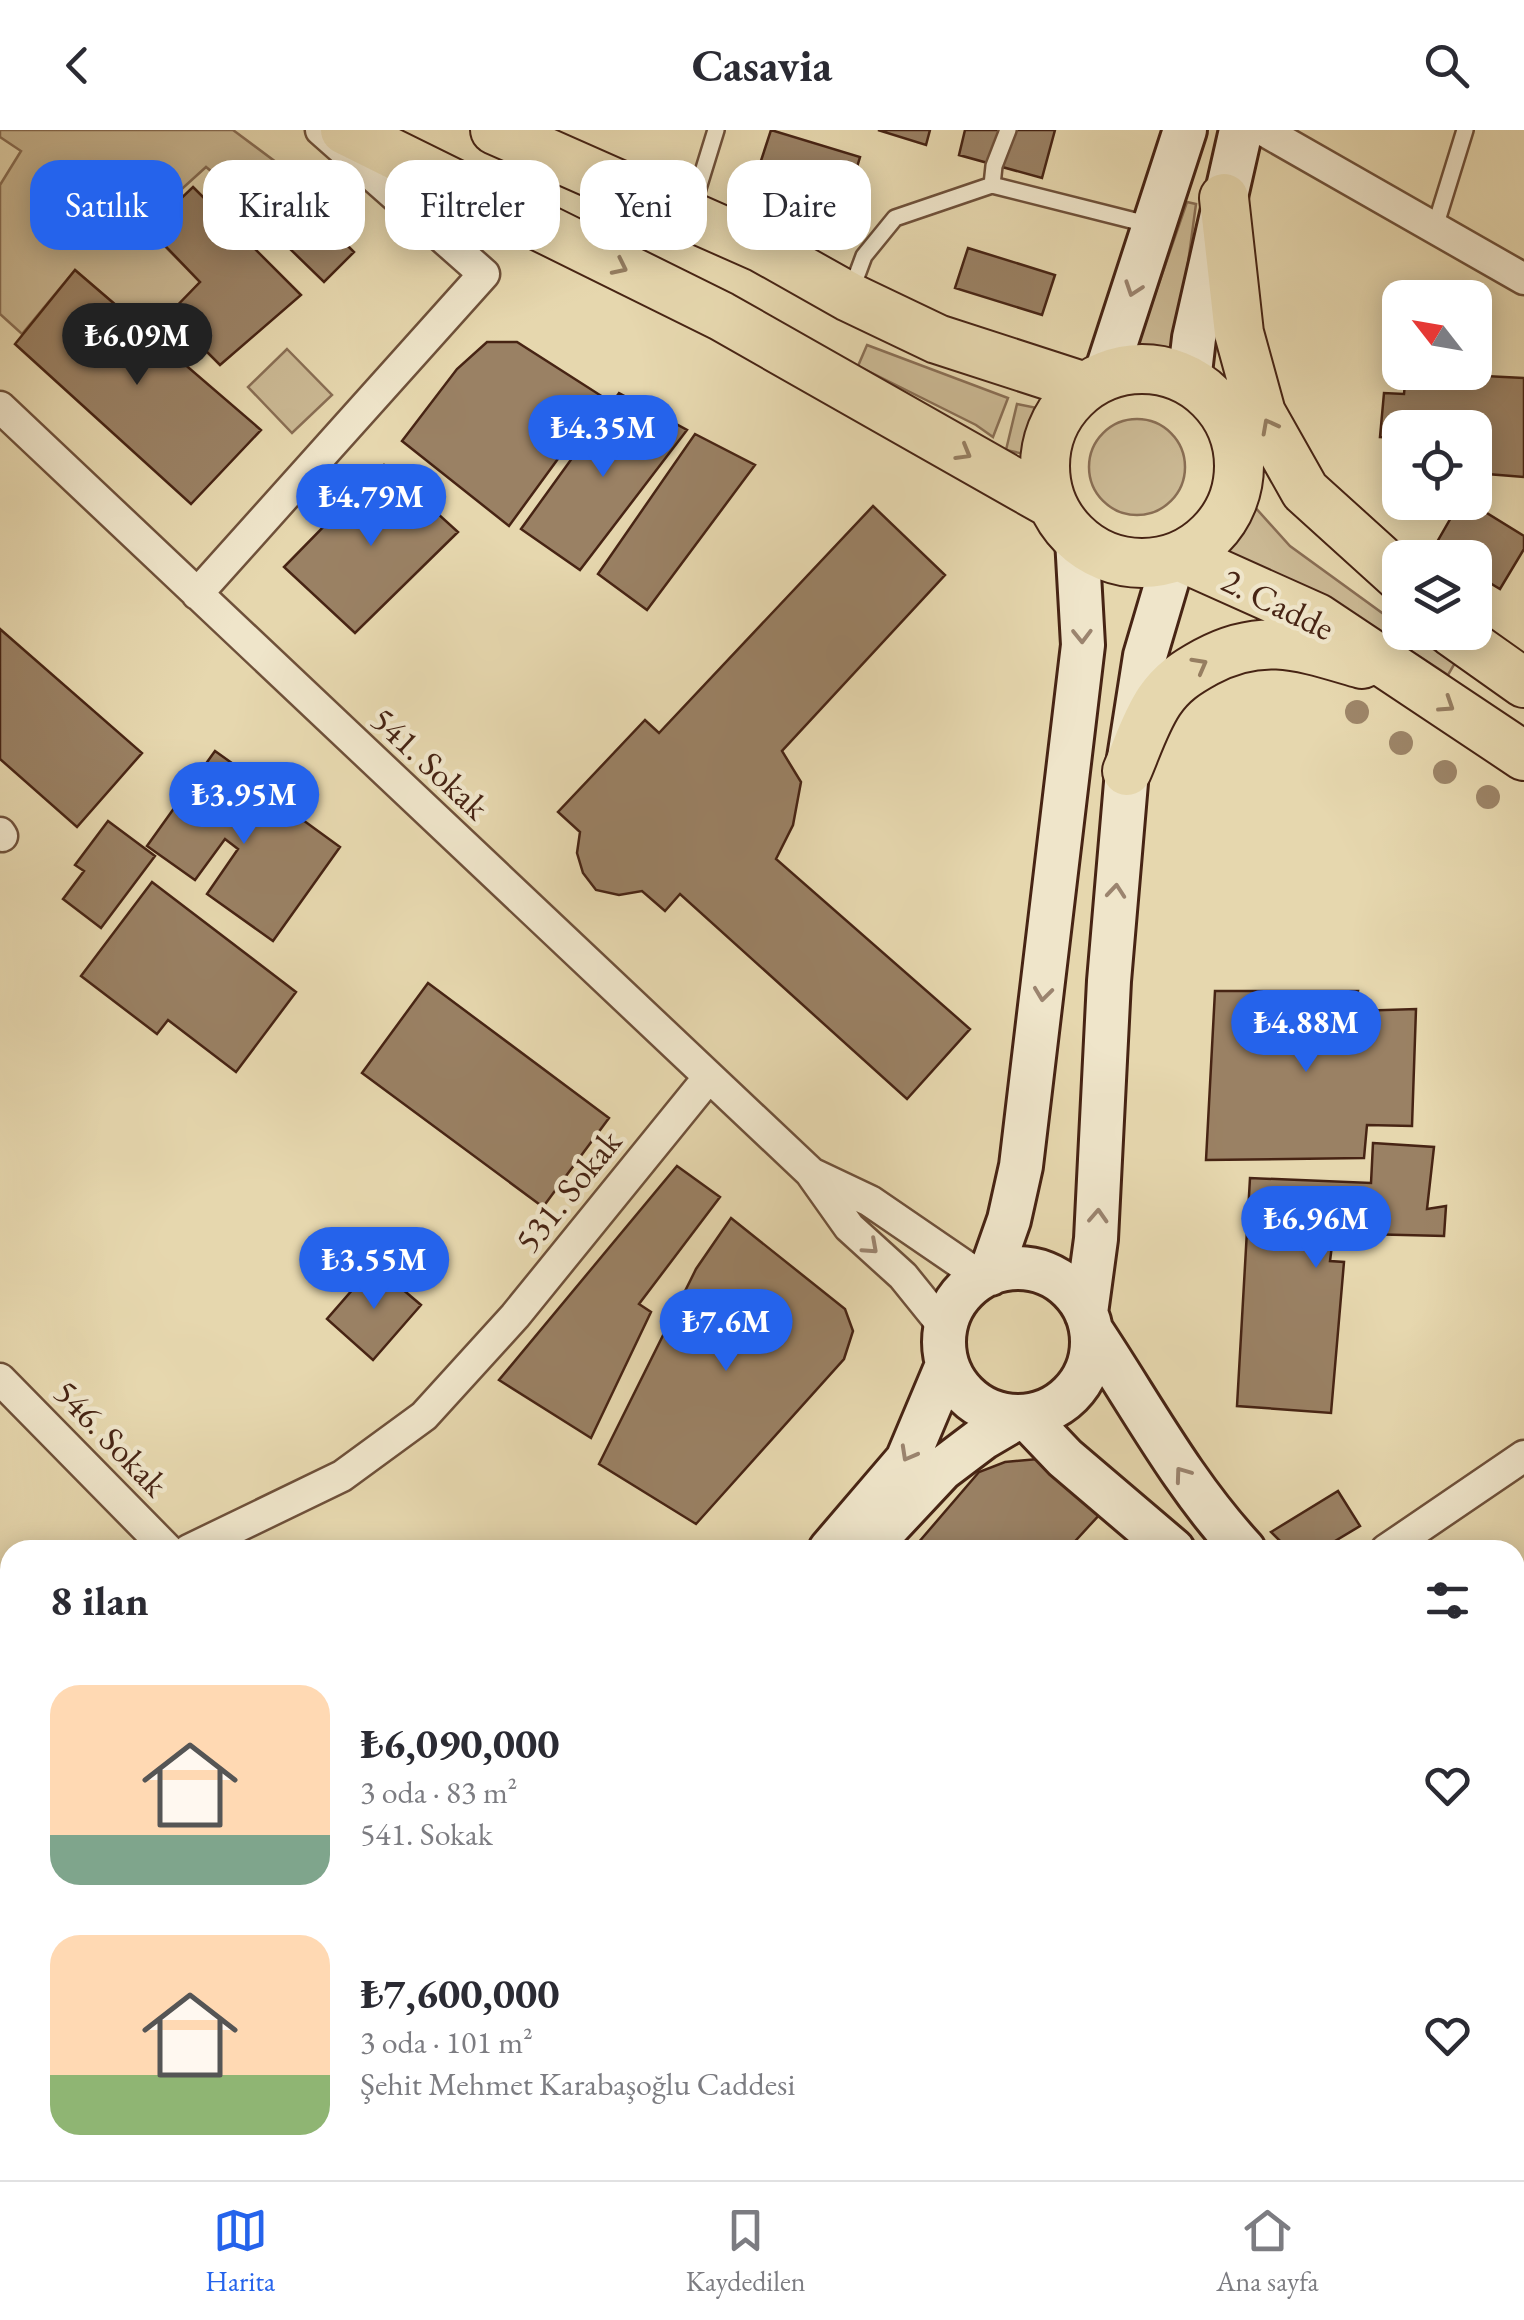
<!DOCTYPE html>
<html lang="tr">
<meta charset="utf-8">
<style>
body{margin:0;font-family:"EB Garamond",serif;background:#f7f7f7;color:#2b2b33;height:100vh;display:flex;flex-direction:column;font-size:38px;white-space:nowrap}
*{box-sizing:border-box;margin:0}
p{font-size:32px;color:#7c7c81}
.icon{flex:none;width:55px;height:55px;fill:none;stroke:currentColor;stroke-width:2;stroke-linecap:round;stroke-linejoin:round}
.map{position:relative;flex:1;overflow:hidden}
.details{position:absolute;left:0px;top:1410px;width:1525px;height:640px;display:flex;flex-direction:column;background:#fff;border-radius:30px 30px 0 0;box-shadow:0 5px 25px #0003}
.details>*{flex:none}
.top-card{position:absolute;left:30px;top:30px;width:1000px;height:90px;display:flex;gap:20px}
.needle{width:65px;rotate:301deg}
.fabs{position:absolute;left:1382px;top:150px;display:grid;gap:20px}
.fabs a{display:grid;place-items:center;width:110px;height:110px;border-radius:20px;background:#fff;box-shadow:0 5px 25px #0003;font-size:50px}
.price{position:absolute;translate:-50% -85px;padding:0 22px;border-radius:35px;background:#2563eb;color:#fff;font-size:32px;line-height:65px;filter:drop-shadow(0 2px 5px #0008)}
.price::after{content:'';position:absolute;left:50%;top:60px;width:30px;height:22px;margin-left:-15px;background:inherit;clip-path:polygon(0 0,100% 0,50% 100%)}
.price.selected{background:#222;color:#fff}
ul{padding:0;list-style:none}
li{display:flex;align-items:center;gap:30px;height:250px;padding:0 50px}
li span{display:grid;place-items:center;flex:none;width:280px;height:200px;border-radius:30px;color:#555}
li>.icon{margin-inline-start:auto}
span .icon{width:120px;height:120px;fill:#fffc;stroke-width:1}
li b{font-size:42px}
h2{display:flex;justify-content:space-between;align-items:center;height:120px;padding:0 50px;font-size:42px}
.pill{padding:0 35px;border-radius:30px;background:#fff;box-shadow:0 5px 25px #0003;font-size:35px;line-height:90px}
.pill.selected{background:#2563eb;color:#fff}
header{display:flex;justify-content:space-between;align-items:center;height:130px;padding:0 50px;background:#fff;font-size:45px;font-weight:700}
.tabs{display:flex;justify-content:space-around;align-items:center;height:140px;border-top:2px solid #e1e1e2;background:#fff;font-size:28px;color:#7c7c81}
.tabs a{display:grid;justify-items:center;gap:5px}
.tabs .selected{color:#2563eb}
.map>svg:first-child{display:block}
.green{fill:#cbb994;stroke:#896e54;stroke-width:2.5}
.building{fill:#9a8164;stroke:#472414;stroke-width:2.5}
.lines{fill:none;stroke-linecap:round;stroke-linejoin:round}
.lane-casing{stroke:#6f513a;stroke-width:20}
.street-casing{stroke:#6f513a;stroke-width:35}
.secondary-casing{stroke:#472414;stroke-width:48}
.primary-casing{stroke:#472414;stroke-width:52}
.lane{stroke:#efe5ca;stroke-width:15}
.street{stroke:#efe5ca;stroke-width:30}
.secondary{stroke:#efe5ca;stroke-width:42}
.primary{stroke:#e6d7ae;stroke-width:48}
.tree{fill:#9d8568}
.oneway{stroke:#967e61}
.oneway2{stroke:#9b846f}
.labels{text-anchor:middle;stroke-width:9;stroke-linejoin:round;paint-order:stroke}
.street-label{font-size:35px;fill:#472414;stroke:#efe5ca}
</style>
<header><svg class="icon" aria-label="back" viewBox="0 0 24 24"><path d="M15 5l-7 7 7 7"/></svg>Casavia<svg class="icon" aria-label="search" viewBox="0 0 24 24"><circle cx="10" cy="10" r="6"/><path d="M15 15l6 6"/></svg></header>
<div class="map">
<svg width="1524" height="2050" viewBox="0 0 1524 2050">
<rect width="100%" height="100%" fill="#e6d7ae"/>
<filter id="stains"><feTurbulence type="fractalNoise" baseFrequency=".002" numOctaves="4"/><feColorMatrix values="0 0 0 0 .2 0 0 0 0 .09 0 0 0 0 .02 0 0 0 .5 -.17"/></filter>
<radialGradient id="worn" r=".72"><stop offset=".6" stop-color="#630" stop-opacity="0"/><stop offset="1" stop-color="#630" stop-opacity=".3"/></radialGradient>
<path class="green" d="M0,0H233L304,53L275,93L206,37L152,86L158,90L149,100L200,152L152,206L75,140L22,204L0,184V55L21,21L0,7Z
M1187,72L1196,74L1175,229L1163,224L1129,226L1149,182Z
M867,215L1008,268L993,307L976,295L858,236Z
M287,219L332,265L292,303L248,257Z
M1017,274L1047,280L1040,291L1029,325L1006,320Z
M1089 337a48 48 0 1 1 96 0a48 48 0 1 1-96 0Z
M1246,375H1253L1290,416L1400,496V502L1408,503L1455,533L1448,545L1373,496L1308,459L1217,425L1237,400Z"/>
<path class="building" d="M771,0L860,27L846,74L756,46Z
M878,0H930L926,15Z
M965,0H1055L1042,48L959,25Z
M193,57L301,165L220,235L169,184L200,152L149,99Z
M317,85L354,122L324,152L286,115Z
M968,118L1055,145L1042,185L955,158Z
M75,140L261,300L191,374L15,214Z
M487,212H517L603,267L509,396L402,311L457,239Z
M1406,242L1524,248V347L1475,343V298H1400V308L1380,307L1384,263L1404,264Z
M619,263L687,300L580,440L521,399Z
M695,304L755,335L647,480L598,444Z
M384,335L458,402L355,503L284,437Z
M1460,372H1469L1524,406V419L1500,459L1475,444V428H1447L1433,419Z
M873,376L945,445L782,621L801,652L793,695L776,729L970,899L907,969L680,764L665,781L642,761L619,765L596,760L583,743L577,723L580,702L558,682L645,590L659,603Z
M0,499L142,623L77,697L0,629Z
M215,621L264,656L242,685L256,695L274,669L340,717L273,811L207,764L238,719L225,709L195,750L147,716Z
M108,691L155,726L101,798L63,769L84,741L75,735Z
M152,752L296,862L236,942L168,890L157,904L81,846Z
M428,853L609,988L543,1077L362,943Z
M1215,861H1358L1355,881L1416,879L1412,996L1367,995L1364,1028L1206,1030Z
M1373,1013L1434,1017L1427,1079L1446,1076L1444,1106L1363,1104L1365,1095L1335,1091L1330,1131L1344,1132L1331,1283L1237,1276L1250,1048L1371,1053Z
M677,1036L720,1067L639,1174L651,1182L591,1308L499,1250Z
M731,1088L845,1179L853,1201L844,1229L696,1394L599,1334L696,1139Z
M374,1135L421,1175L373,1230L327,1189Z
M1038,1329L1101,1383L1067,1420H912L979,1342L1005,1332Z
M1338,1361L1360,1396L1320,1420H1289L1271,1402Z
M1515,1466L1524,1474V1494L1515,1504Z
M1524,1777V1867L1515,1877V1787Z"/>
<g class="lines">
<g class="lane-casing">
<path id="lane" d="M992,55L1151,95
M691,81L716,0
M1435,97L1465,0
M851,161L864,126L895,88L992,55L994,36L1008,0"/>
</g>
<g class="street-casing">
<path id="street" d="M1263,0L1524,149
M0,277L810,1042L849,1097L903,1146L945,1198
M197,464L484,144L321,0
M0,703L2,706
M813,1044L870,1071L981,1147
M0,1249L168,1420
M189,1420L342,1346L424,1286L515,1186L709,947
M1386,1420L1524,1326
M0,1494L10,1490
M1515,1553L1524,1543
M971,2050L981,2040"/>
</g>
<g class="secondary-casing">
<path id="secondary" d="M1105,246L1185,0
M1189,251L1194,208L1241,0
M944 1212a74 74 0 1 1 148 0a74 74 0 1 1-148 0Z
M990,1144L1009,1090L1021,1036L1083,515L1077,409
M1086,1183L1096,1109L1109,851L1127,641L1145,526L1174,428
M1091,1200C1141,1275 1182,1353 1244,1420
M1025,1286L1065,1328L1173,1420
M830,1420L907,1330L947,1235
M866,1420L942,1339L983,1308L1019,1287
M1515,1704L1524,1712
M0,1914L10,1910
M627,2040L628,2050"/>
</g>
<g class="primary-casing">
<path id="primary" d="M345,0L721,186L1052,374
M495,0L762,118L849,167L937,209L1085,257
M1224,68L1239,203L1261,283L1305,361L1400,447
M1045 336a97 97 0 1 1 194 0a97 97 0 1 1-194 0Z
M1179,426L1317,488L1524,626
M1452,502L1524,553
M1127,641C1137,618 1145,592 1159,571C1172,552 1186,543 1206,532C1263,501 1303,517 1362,534"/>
</g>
<use href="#lane" class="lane"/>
<use href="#street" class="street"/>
<use href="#secondary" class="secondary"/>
<use href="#primary" class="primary"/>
</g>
<g class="tree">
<circle cx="1357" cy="582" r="12"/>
<circle cx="1401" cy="613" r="12"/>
<circle cx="1445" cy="642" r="12"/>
<circle cx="1488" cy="667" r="12"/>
</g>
<defs><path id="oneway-chevron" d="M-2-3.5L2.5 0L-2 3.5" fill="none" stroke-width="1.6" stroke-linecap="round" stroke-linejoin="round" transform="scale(2.5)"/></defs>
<g class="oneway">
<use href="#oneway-chevron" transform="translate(620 137) rotate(26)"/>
<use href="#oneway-chevron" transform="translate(1269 296) rotate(-118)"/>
<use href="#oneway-chevron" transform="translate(964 323) rotate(30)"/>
<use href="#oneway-chevron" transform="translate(1200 535) rotate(-29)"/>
<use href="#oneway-chevron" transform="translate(1447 575) rotate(33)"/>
</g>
<g class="oneway2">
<use href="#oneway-chevron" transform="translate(1133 159) rotate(109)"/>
<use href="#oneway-chevron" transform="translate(1082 506) rotate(89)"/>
<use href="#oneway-chevron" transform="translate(1116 761) rotate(-85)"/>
<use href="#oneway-chevron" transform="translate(1043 864) rotate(97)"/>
<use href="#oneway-chevron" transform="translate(1098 1086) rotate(-87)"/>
<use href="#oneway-chevron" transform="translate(871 1117) rotate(42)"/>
<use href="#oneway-chevron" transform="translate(908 1324) rotate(119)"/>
<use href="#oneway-chevron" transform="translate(1182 1344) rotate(-126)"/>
</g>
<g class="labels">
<g class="street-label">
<text transform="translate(1278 474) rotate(26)" y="12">2. Cadde</text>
<text transform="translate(430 633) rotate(43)" y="12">541. Sokak</text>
<text transform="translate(568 1061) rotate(-51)" y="12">531. Sokak</text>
<text transform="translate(111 1308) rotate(46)" y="12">546. Sokak</text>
</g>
</g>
<rect width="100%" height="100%" filter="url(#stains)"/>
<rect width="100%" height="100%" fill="url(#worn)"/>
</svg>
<div class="fabs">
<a><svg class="needle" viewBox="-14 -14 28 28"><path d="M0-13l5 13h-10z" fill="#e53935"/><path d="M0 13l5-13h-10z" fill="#7c7c81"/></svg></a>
<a><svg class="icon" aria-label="locate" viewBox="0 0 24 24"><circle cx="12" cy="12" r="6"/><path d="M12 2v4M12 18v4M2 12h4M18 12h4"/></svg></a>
<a><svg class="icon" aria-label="layers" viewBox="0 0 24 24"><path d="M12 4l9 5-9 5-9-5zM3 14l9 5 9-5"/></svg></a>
</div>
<b class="price selected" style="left:137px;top:258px">₺6.09M</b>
<b class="price" style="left:603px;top:350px">₺4.35M</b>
<b class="price" style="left:371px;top:419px">₺4.79M</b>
<b class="price" style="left:244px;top:717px">₺3.95M</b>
<b class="price" style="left:1306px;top:945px">₺4.88M</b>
<b class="price" style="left:1316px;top:1141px">₺6.96M</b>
<b class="price" style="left:374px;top:1182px">₺3.55M</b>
<b class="price" style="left:726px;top:1244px">₺7.6M</b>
<div class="top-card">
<a class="pill selected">Satılık</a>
<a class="pill">Kiralık</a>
<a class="pill">Filtreler</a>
<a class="pill">Yeni</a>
<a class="pill">Daire</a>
</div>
<section class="details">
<h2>8 ilan<svg class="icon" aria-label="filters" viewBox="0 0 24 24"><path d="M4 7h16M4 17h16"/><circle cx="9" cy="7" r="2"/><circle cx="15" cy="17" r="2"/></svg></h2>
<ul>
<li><span style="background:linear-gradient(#ffd9b3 75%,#7fa58c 0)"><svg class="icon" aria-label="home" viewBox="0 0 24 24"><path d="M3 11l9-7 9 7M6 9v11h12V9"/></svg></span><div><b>₺6,090,000</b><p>3 oda · 83 m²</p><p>541. Sokak</p></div><svg class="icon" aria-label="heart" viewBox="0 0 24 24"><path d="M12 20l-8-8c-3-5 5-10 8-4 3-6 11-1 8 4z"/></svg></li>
<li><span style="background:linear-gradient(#ffd9b3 70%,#8fb573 0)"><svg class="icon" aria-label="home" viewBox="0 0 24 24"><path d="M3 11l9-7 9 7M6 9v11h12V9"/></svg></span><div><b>₺7,600,000</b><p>3 oda · 101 m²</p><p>Şehit Mehmet Karabaşoğlu Caddesi</p></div><svg class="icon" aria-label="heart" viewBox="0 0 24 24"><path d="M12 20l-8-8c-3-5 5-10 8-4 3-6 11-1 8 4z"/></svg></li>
</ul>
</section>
</div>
<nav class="tabs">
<a class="selected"><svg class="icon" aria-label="map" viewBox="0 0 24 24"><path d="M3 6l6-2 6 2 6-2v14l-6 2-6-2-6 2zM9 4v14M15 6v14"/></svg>Harita</a>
<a><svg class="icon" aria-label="saved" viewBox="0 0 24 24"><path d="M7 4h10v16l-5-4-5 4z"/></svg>Kaydedilen</a>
<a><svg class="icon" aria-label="home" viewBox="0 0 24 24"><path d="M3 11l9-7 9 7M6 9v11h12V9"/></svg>Ana sayfa</a>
</nav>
